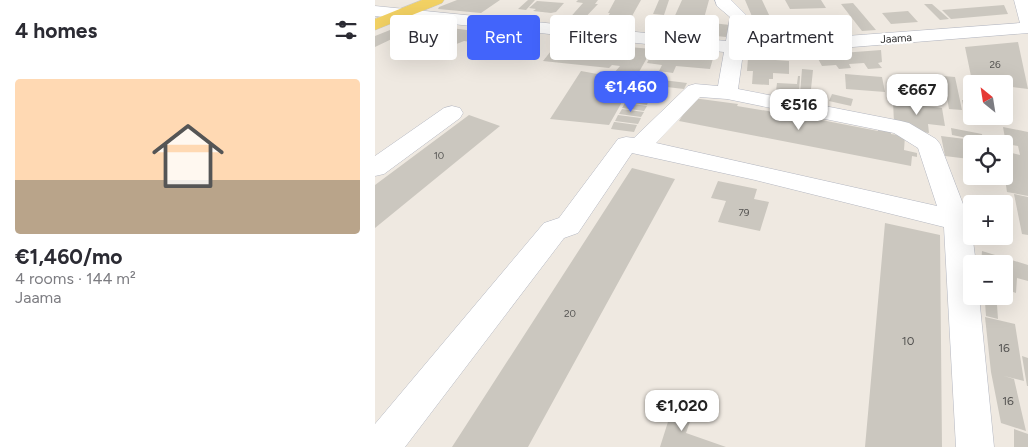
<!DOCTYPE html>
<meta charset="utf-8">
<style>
body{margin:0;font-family:Figtree,sans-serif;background:#f7f7f7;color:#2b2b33;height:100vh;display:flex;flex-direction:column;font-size:19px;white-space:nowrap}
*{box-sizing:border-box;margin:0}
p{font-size:16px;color:#7c7c81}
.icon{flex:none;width:28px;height:28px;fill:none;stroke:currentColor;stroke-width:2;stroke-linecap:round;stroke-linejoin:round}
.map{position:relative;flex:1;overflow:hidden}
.sheet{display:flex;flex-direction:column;background:#fff;width:375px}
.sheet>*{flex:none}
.hud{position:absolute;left:15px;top:15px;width:475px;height:45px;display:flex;gap:10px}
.needle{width:32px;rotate:330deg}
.buttons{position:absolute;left:588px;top:75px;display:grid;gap:10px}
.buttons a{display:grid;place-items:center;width:50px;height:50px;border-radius:5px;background:#fff;box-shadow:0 5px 20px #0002;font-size:25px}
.price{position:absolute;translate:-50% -42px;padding:0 11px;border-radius:10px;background:#fff;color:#222;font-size:16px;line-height:32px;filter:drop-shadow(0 1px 2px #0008)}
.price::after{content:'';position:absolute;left:50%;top:30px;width:15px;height:11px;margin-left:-8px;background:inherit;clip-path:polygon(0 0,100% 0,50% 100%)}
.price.active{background:#4264fb;color:#fff}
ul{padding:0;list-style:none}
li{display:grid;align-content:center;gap:10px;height:265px;padding:0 15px}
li+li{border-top:1px solid #e1e1e2}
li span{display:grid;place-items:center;height:155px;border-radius:5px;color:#555}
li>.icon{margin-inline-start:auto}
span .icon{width:90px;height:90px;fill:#fffc;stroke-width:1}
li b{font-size:21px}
h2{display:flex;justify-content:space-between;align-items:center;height:60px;padding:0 15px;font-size:21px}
.pill{padding:0 18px;border-radius:5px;background:#fff;box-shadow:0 5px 20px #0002;font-size:18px;line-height:45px}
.pill.active{background:#4264fb;color:#fff}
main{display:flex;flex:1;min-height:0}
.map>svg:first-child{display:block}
.building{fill:#cbc7bf}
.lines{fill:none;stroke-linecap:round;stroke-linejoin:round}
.minor-casing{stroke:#b4b7c1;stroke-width:1}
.major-casing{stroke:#c9c9c9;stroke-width:1}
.minor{fill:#fff;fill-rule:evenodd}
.major{fill:#f2d163;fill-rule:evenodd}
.labels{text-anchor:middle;stroke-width:4.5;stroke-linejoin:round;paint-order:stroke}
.number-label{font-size:10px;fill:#555452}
.far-street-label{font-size:11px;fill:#2e2e2e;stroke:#fff}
.near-number-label{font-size:12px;fill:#555452}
</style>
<main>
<section class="sheet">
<h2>4 homes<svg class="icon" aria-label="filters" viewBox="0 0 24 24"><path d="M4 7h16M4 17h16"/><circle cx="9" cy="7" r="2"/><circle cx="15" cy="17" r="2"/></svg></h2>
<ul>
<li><span style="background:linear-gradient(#ffd9b3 65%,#b9a48a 0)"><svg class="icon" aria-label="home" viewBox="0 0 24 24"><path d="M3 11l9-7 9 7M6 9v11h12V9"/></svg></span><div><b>€1,460/mo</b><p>4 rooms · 144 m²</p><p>Jaama</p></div></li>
</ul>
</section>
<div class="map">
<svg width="653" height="447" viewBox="0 0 653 447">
<rect width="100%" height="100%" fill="#efe9e1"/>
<path class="building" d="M82,0H125L106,13L63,9L64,7Z
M153,0H160L151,10L143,9Z
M203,0H223L220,4H223L205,23L191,22L208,3L201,2Z
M240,0H266L252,25L229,22L235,13H233Z
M284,0H294L289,15L278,14Z
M307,0H334L328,22L355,25L351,37L293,31Z
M370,0H387L395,17H404L406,21L455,17L461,26L410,29L408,26L382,28Z
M410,0H446L451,8L415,9Z
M162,1L189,3L181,12L176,13L158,11L161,9L154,8Z
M478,3L501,30L487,31L466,4Z
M549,4H557L574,19L565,20Z
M629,5L633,14L576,19L567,10Z
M533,11L543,22L516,24L507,13Z
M30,24L66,28L51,39L23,36L0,47V36Z
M76,28L107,32L96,42L89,41L79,45L72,44L69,42L72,39L65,38Z
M184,41L277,49L234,125L175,119L206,71L228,75L231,72L239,73L245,66L237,65L234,68L168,61Z
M113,42L143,44L138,51L125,50L120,55L101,54Z
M643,42L653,89L629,86V84L597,81L590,47Z
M49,43L56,44L40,58L33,57Z
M57,44L72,46L56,60L41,58Z
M23,50L36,51L30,56L17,54Z
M278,50L339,55L335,69L301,66L298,73L284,71L287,65L272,63Z
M506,50L507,62L503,63L507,68L493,69L489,63L474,64L476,68L464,69L461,65L447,66L441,55Z
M373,58L414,61V74L398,73V79H394V85L377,84L378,71H372Z
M427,69L438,70L436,89H440V96L425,94Z
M470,74L507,77L510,92L471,89Z
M423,76H425L424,93L401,91L402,83L422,84Z
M568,76L580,77L587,110L574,109Z
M264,77L312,83L309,89L274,85L281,86L278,93L257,90Z
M256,91L277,94L275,99L254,96Z
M457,94L478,99L476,106L454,101Z
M253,97H254L274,99L272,105L250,102Z
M318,98L363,104L362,106L436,118L503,131V130L516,132V134L530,136L529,150L542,153V157L537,156L536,166L304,121Z
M535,99L550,101V106L567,108L570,126L553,124L554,133L538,131L519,123L518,101L536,103Z
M587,100L596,101V111L589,110Z
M250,103L272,106L269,111L247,108Z
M247,109L269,112L266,117L244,114Z
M94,115L125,126L0,228V185Z
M243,115L266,118L263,124L240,121Z
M239,122H240L262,125L259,132L236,129Z
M628,127L653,132V196L632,192L630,179L621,177L629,176V151L645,155L643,146L631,144Z
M576,128L607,134L609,144H597V139L577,135Z
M566,136L590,139L594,159L570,156Z
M257,168L300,179L153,447H77Z
M343,181L382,189L379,199L394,202L385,231L343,222L351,201L336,198Z
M639,194L653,197V235L647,234Z
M510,223L565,235L567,447H490Z
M607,251L653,265V281L642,278L641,293L629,289V264H606Z
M610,302L622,305L623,319L611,316Z
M610,317L640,324L649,381L629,376L639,379L651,431L626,423L616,372Z
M647,356L653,358V386H652Z
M298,406L318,413L311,433L351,447H285Z
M639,429L653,434V447H639Z"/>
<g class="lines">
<g class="minor-casing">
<path id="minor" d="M340,0H356L372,16L369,43H378L645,23L639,0H653V33L378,55L368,53L363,89L526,121L534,123L561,139L565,144L596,225L601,264H596V296H604L619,447H581L569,227L380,180L257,153L203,233L189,238L30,447H0V424L169,223L184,218L243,139L251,137L259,138L313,86L320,84L343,86L349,52L0,16V6L351,41L355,17L342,6ZM325,97L352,99L519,133L543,148L562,206L281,143Z
M77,106L85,108L88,113L85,118L9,174L0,176V156L69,108Z"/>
</g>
<g class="major-casing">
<path id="major" d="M47,0H69L67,3L0,30V19Z"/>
</g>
<use href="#minor" class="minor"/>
<use href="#major" class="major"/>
</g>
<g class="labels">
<g class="number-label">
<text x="620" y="68">26</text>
<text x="64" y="159">10</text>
<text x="369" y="216">79</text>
<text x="195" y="317">20</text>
</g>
<g class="far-street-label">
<text transform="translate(521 38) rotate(-4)" y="4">Jaama</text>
</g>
<g class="near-number-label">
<text x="533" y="345">10</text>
<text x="629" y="352">16</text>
<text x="633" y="405">16</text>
</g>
</g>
</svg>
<div class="buttons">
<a><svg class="needle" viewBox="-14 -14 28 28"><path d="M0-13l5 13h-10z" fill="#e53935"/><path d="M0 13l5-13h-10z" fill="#7c7c81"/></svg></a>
<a><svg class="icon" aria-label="locate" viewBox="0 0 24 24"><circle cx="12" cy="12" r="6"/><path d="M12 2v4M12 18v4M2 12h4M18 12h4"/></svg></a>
<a>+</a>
<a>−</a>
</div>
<b class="price active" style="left:256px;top:113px">€1,460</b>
<b class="price" style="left:542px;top:116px">€667</b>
<b class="price" style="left:424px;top:131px">€516</b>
<b class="price" style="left:307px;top:432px">€1,020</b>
<div class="hud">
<a class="pill">Buy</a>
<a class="pill active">Rent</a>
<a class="pill">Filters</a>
<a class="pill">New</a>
<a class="pill">Apartment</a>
</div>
</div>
</main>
